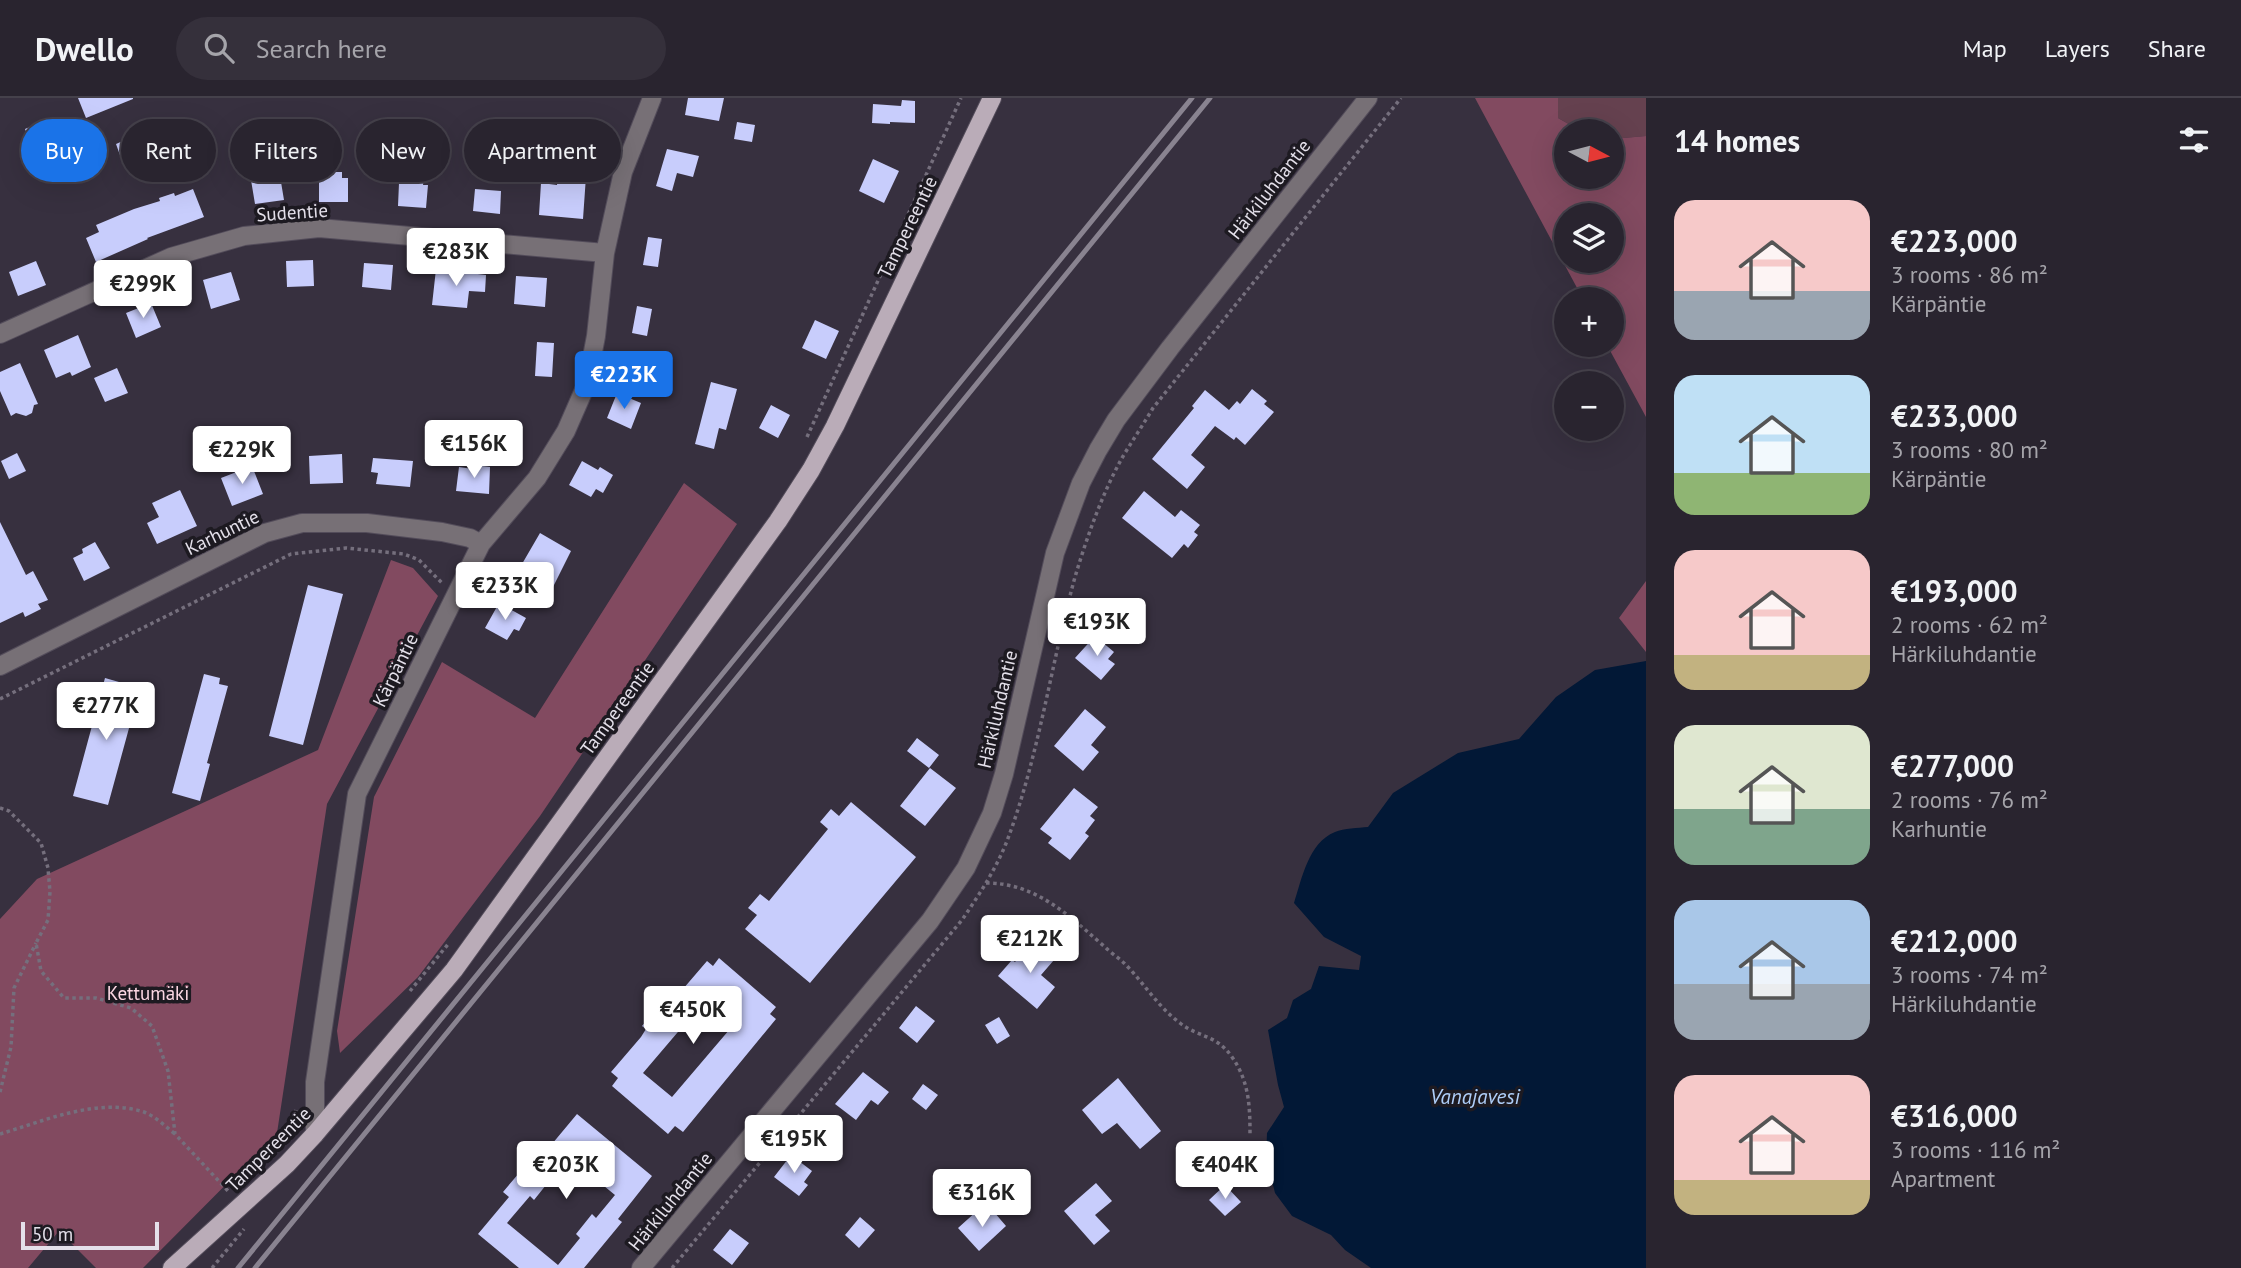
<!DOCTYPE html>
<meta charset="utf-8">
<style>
body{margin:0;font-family:"PT Sans",sans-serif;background:#35303b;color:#f1f3f6;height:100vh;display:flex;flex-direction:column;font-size:26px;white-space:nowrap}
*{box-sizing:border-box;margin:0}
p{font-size:23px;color:#a5a4aa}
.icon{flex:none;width:38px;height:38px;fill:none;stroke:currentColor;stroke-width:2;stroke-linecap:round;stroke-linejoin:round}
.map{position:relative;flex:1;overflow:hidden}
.panel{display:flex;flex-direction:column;background:#29242f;width:595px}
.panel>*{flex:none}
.banner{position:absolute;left:21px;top:21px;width:665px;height:63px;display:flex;gap:14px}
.needle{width:46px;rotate:97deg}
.controls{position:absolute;left:1554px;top:21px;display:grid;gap:14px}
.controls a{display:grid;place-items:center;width:70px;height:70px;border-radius:50%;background:#29242f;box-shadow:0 7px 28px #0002,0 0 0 2px #45414b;font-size:35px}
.scale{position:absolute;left:21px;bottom:18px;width:138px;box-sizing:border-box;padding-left:7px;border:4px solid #e4e0ea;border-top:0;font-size:19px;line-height:24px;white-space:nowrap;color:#e4e0ea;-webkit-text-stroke:5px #1d1a21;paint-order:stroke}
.price{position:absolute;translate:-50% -60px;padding:0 16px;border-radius:7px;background:#fff;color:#222;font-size:23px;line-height:46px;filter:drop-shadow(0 2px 4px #0008)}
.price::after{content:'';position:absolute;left:50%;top:42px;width:21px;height:16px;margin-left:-10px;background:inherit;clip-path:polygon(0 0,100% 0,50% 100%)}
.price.current{background:#1a73e8;color:#fff}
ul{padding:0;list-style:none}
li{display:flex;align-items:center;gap:21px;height:175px;padding:0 28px}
li span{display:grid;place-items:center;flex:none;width:196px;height:140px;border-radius:21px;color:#555}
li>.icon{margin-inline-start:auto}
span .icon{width:84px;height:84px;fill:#fffc;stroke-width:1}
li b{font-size:30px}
h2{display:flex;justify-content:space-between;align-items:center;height:84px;padding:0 28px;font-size:30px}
.chip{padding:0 24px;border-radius:32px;background:#29242f;box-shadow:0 7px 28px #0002,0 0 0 2px #45414b;font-size:24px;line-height:63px}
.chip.current{background:#1a73e8;color:#fff}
header{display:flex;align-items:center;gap:42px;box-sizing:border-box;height:98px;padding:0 35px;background:#29242f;border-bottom:2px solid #45414b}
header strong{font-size:33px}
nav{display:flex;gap:38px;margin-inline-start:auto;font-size:24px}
.search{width:490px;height:63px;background:#35303b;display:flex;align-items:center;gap:18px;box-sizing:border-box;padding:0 24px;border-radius:38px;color:#a5a4aa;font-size:26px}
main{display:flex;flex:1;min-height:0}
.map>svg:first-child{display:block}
.green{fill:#65414f}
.forest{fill:#824a60;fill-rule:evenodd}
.water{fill:#021836}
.building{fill:#c8cdfc;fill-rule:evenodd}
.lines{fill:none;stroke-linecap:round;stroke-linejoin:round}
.minor-casing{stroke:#534c5a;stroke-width:20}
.major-casing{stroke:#534c5a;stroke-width:20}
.path{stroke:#756f7d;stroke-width:3.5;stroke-dasharray:3.5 3.5;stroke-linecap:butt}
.minor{stroke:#777076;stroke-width:18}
.major{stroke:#baacb8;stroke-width:18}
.rail{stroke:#898390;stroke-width:5}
.labels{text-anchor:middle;stroke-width:7;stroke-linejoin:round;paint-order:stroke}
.street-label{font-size:19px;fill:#e4e0ea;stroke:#1d1a21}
.park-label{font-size:19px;fill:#fcd7e3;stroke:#1d1a21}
.water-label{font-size:21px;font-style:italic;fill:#afcef8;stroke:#1d1a21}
</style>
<header>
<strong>Dwello</strong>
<div class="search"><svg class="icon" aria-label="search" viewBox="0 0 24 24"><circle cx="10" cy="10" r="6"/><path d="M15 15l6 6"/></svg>Search here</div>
<nav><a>Map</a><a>Layers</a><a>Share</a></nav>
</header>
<main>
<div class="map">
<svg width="1646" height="1170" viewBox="0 0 1646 1170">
<rect width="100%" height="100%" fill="#37303f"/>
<path class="green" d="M1558,0H1646V38L1612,41V33H1581L1558,20Z"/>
<path class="forest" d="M1475,0H1558V20L1581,33H1566V79H1612V41L1646,38V319L1607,247H1612V201H1583ZM1612,117V163H1566V117Z
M684,385L737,426L540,718L418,879L340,955L337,933L374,699L442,564L535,620Z
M391,462L413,470L438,498L327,706L277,1035L143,1170H96L59,1133L28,1170H0V821L37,781L318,652Z
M1646,483V554L1619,520Z"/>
<path class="water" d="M1646,563V1170H1371L1345,1152L1331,1137L1292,1118L1275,1095L1266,1059L1267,1035L1284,1009L1278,987L1268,932L1287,920L1293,902L1311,891L1319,868L1359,872L1361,858L1324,839L1294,805C1302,781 1308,745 1335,734C1344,730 1358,730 1368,729L1393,695L1458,655L1519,641L1556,599L1595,572Z"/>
<path class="building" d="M78,0H133V1L86,20Z
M688,0H724L719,23L685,17Z
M902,2L915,3V25L890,24V26L872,25L873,6L901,8Z
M51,20L60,44L34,54L25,31Z
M737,24L755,27L752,44L734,41Z
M557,31L586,33L583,64H587L583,121L539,117L541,85L557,87L560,48H555Z
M137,37L142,51L121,60L116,46Z
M667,51L699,58L693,79L677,75L672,93L656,88Z
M873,61L899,73L884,105L859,93Z
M328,74H342V80H348V104H319V79H328Z
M277,78H280L284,102L255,106L251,82Z
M409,80L424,81L423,87H428L426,110L398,108L399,85L409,86Z
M193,91L204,119L147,140L148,141L96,164L86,140L99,134L96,127L134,111L160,103L159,100L174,95L175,98Z
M475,91L501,93L500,116L473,113Z
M648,139L662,141L658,169L643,167Z
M313,162L314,188L287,189L286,163Z
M36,163L46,187L18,198L9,174Z
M364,165L393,167L391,192L362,189Z
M436,171L486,177L485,194L469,193L467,210L432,207Z
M231,174L240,202L211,211L203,182Z
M516,178L547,180L545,209L514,206Z
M151,205L161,229L136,240L126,215Z
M637,208L652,211L647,238L632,235Z
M815,222L839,233L826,261L802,250Z
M78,237L91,269L72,278L70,274L56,280L44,252Z
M537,244L554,245L552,279L535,278Z
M20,265L38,306L34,307L32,315L26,318L16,315L11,318L0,293V274Z
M117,270L128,295L105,304L94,280Z
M711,284L737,291L726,332L719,330L714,351L695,346Z
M1252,291L1267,303L1264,306L1274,314L1245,347L1236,339L1234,342L1215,328L1191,357L1205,369L1187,391L1152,361L1194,310L1192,308L1205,292L1229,312L1237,303L1240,306Z
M617,295L641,305L631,331L607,320Z
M771,307L790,317L778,340L759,330Z
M17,355L26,373L9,381L1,363Z
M342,356L343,385L310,386L309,358Z
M373,360L413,363L410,389L376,386L378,375L371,374Z
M582,363L598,372L600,369L613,377L603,395L596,391L591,399L569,387Z
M474,367L490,369L489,396L456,393L459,369L473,371Z
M252,368L263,396L232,408L221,380Z
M180,392L197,428L157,446L147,425L159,419L152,405Z
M1144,393L1175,419L1181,412L1200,427L1194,434L1198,437L1188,450L1184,446L1172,460L1122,420Z
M0,424L26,477L33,473L48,502L38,506L41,511L25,519L23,514L0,525Z
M540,435L571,453L550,495L523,480L529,470L522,466Z
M95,444L110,470L84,483L73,460L83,455L82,451Z
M308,487L343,496L303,647L269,638Z
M499,505L526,520L519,533L514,531L507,542L485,530Z
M1095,538L1114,554L1108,561L1115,566L1101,582L1075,560Z
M204,576L220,580L219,586L228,588L207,665L210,666L200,703L172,695Z
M105,580L140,590L108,707L73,698Z
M1085,611L1106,629L1091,647L1099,654L1083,673L1054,648Z
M917,640L939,657L929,670L907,653Z
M930,670L956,690L925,728L900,708Z
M1074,690L1098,709L1090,718L1095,722L1085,735L1089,738L1070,762L1048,745L1052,740L1040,731Z
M851,704L916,759L810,885L745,831L757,817L748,810L760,796L769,803L828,731L820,724L831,711L839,718Z
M1032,844L1054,862L1041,877L1055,889L1037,911L998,878L1012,862L1015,864Z
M719,860L776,909L770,916L776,921L683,1034L675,1028L668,1036L612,988L618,980L611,974L641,939L646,931L642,928L668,898L671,901L675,897L677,898L707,863L713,868ZM712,894L741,918L672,999L643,975Z
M916,908L935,923L917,945L899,930Z
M999,919L1010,938L997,946L985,927Z
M863,974L889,994L878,1007L871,1002L856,1022L835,1006Z
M1118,980L1161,1033L1140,1051L1117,1025L1102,1036L1082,1012Z
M923,986L938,997L926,1012L912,1001Z
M577,1016L652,1078L618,1121L622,1124L584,1170H519L478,1136L509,1099L503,1094L537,1054L542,1058ZM565,1056L615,1097L596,1120L592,1116L576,1136L580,1140L558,1167L507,1125L530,1098L534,1102L550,1082L546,1078Z
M791,1057L812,1073L804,1084L808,1087L799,1098L774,1079Z
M1096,1085L1112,1103L1095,1117L1110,1133L1094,1147L1064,1113Z
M1225,1087L1241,1104L1225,1118L1209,1102Z
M978,1112L986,1121L994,1114L1006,1128L979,1153L958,1130Z
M860,1119L875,1132L859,1150L845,1137Z
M730,1131L749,1145L732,1167L713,1152Z"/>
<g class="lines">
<g class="minor-casing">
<path id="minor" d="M0,236L171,159L244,138L319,130L605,155
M0,568L265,435L302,425H367L442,434L470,440L481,446
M315,1036V984L357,696L481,446L537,380L566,333L587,285L596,238L605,155L623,74L652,0
M641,1170L930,823L966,770L992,715L1004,676L1055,455L1081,385L1098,352L1116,322L1170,250L1368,0"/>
</g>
<g class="major-casing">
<path id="major" d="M172,1170L287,1066L315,1036L454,872L778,423L811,372L835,328L992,0"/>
</g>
<path class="path" d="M807,339L961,0
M0,601L291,456L346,450L404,456L419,462L443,486
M0,710L9,713L41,745L48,770L50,794L48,822L36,845L41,873L64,900H96L131,910L152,928L168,973L175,1036L229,1094
M986,785C1037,785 1069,818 1105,849C1111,855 1119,860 1125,866C1144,885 1158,909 1180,925C1199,940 1216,936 1232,959C1249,983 1250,1008 1250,1036
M410,893L449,845
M0,994L11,949L14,890L36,845
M290,1035L296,1012
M0,1036C44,1023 98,999 144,1014C155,1018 166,1029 175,1036
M212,1170L244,1131
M672,1170L962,822C979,797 996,771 1007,743C1039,658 1051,566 1075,479C1087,439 1102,396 1122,360C1132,343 1143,327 1153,310L1401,0"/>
<use href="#minor" class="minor"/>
<use href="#major" class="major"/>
<path class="rail" d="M238,1170L1192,0
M255,1170L1210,0"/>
</g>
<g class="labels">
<g class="street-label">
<text transform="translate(1269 91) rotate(-52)" y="7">Härkiluhdantie</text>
<text transform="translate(292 114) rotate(-4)" y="7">Sudentie</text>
<text transform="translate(907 129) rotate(-64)" y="7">Tampereentie</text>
<text transform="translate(222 434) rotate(-26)" y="7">Karhuntie</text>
<text transform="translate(395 572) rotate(-64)" y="7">Kärpäntie</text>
<text transform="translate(617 610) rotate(-54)" y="7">Tampereentie</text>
<text transform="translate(997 611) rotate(-77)" y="7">Härkiluhdantie</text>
<text transform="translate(268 1051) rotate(-45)" y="7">Tampereentie</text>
<text transform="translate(670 1103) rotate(-51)" y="7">Härkiluhdantie</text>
</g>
<g class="park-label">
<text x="148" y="902">Kettumäki</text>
</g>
<g class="water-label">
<text x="1475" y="1006">Vanajavesi</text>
</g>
</g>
</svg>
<div class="controls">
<a><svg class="needle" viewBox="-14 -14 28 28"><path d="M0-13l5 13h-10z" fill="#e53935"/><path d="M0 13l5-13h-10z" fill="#a5a4aa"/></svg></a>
<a><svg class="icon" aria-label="layers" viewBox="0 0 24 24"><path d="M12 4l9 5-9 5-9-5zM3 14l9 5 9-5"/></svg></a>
<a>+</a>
<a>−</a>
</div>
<div class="scale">50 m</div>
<b class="price" style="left:456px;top:190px">€283K</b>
<b class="price" style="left:143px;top:222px">€299K</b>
<b class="price current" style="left:624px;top:313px">€223K</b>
<b class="price" style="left:474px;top:382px">€156K</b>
<b class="price" style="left:242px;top:388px">€229K</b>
<b class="price" style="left:505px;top:524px">€233K</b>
<b class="price" style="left:1097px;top:560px">€193K</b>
<b class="price" style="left:106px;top:644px">€277K</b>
<b class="price" style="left:1030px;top:877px">€212K</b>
<b class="price" style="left:693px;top:948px">€450K</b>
<b class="price" style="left:794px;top:1077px">€195K</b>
<b class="price" style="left:566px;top:1103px">€203K</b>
<b class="price" style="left:1225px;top:1103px">€404K</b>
<b class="price" style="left:982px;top:1131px">€316K</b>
<div class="banner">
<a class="chip current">Buy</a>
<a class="chip">Rent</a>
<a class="chip">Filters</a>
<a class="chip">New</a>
<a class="chip">Apartment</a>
</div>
</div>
<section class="panel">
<h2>14 homes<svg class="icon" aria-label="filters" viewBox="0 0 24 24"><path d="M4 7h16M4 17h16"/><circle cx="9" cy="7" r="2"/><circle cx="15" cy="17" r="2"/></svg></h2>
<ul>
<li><span style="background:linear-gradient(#f6c9c9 65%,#9aa5b1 0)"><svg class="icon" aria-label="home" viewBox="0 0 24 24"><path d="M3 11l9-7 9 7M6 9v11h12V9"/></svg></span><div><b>€223,000</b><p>3 rooms · 86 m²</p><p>Kärpäntie</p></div></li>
<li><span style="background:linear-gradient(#bfe0f5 70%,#8fb573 0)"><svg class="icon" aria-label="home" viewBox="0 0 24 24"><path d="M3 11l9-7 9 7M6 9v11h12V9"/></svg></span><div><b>€233,000</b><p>3 rooms · 80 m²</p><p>Kärpäntie</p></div></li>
<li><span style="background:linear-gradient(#f6c9c9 75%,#c2b280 0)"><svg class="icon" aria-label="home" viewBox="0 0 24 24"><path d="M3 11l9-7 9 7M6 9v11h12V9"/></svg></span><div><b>€193,000</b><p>2 rooms · 62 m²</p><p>Härkiluhdantie</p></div></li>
<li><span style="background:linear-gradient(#dfe7d0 60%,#7fa58c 0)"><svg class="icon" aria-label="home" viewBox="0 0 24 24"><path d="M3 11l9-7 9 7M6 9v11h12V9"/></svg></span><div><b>€277,000</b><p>2 rooms · 76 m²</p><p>Karhuntie</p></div></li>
<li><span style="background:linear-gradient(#a9c7e8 60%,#9aa5b1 0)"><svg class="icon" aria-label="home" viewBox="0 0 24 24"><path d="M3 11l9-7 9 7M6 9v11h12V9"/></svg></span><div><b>€212,000</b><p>3 rooms · 74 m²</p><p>Härkiluhdantie</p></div></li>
<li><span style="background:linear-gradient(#f6c9c9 75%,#c2b280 0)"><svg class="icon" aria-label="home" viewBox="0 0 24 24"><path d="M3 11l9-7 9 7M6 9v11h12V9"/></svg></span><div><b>€316,000</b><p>3 rooms · 116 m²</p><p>Apartment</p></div></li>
</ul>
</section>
</main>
